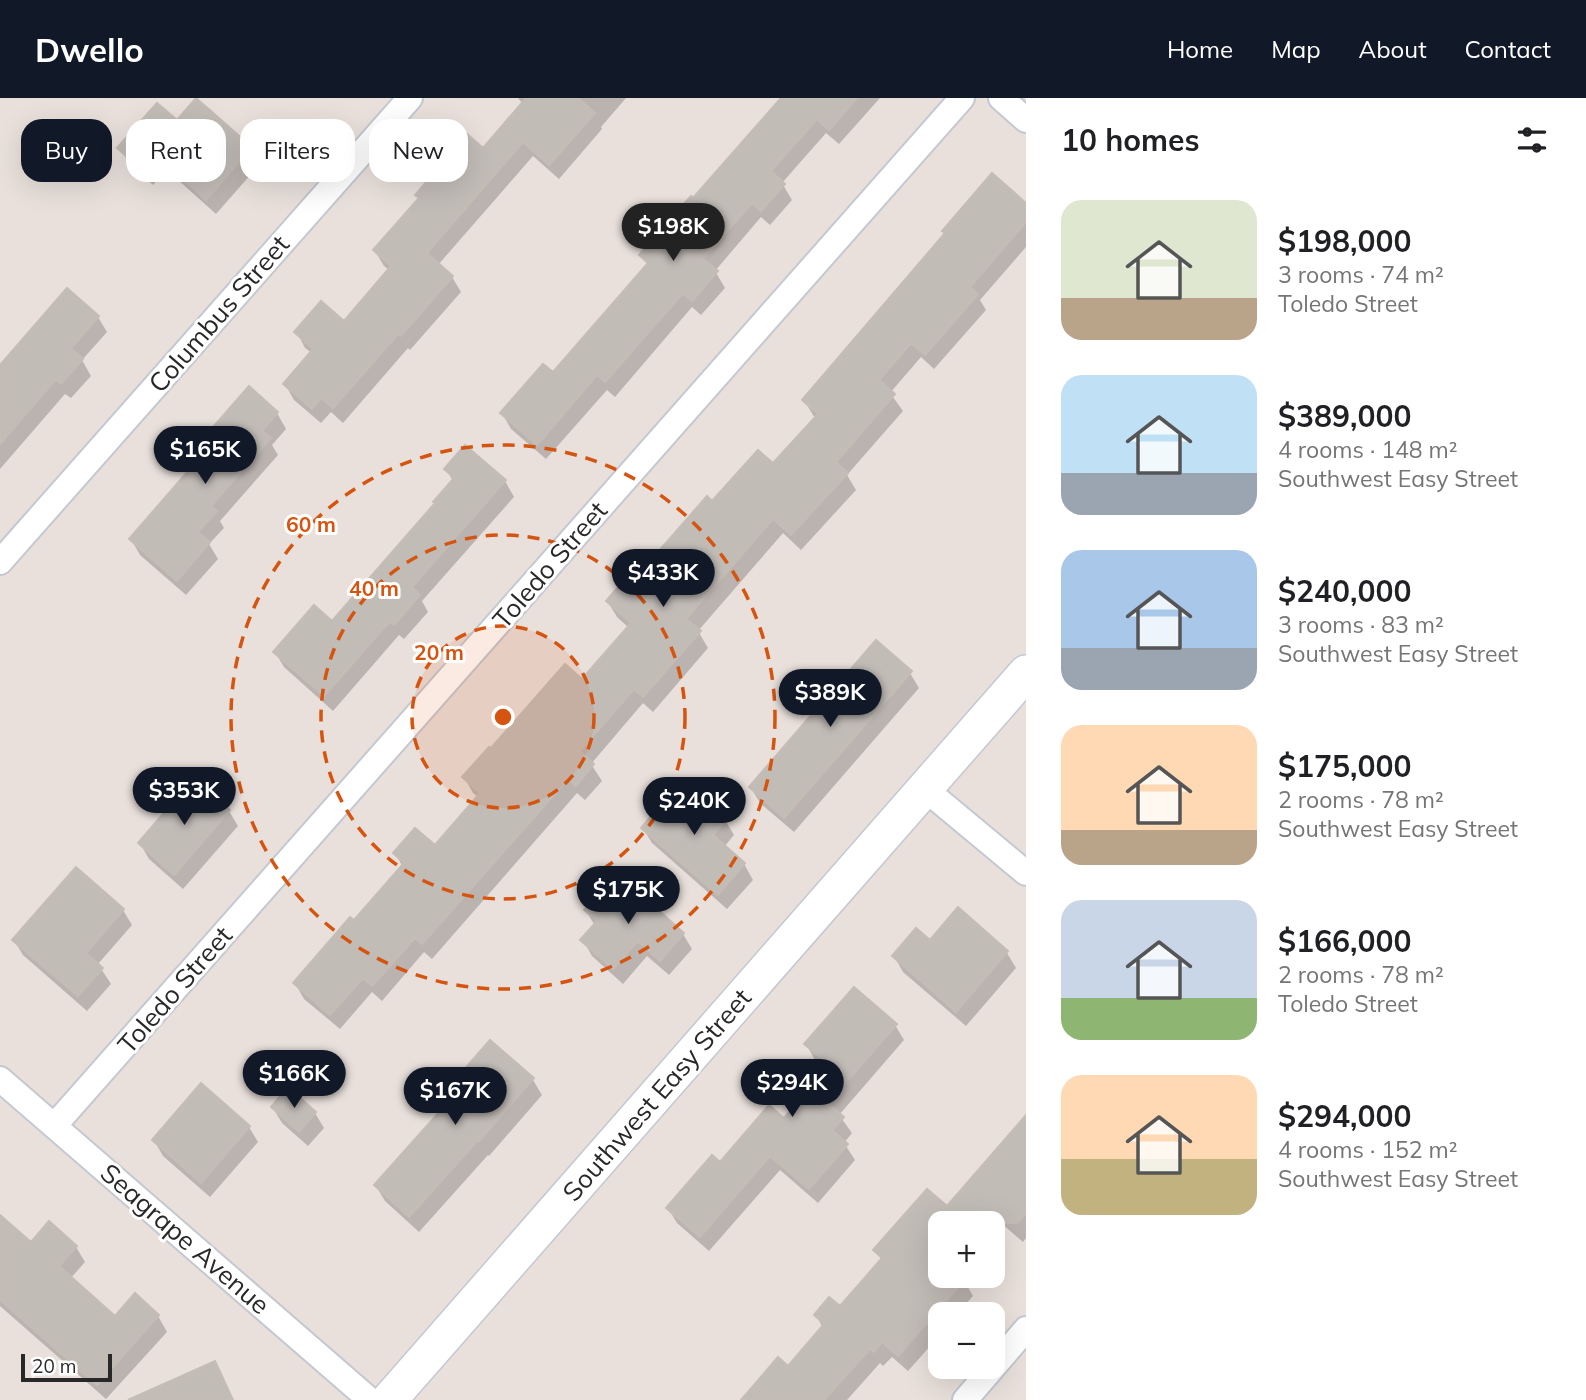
<!DOCTYPE html>
<meta charset="utf-8">
<style>
body{margin:0;font-family:Mulish,sans-serif;background:#f6f6f6;color:#202124;height:100vh;display:flex;flex-direction:column;font-size:26px;white-space:nowrap}
*{box-sizing:border-box;margin:0}
p{font-size:23px;color:#757577}
.icon{flex:none;width:38px;height:38px;fill:none;stroke:currentColor;stroke-width:2;stroke-linecap:round;stroke-linejoin:round}
.map{position:relative;flex:1;overflow:hidden}
.drawer{display:flex;flex-direction:column;background:#fff;width:560px}
.drawer>*{flex:none}
.hud{position:absolute;left:21px;top:21px;width:665px;height:63px;display:flex;gap:14px}
.buttons{position:absolute;left:928px;top:1113px;display:grid;gap:14px}
.buttons a{display:grid;place-items:center;width:77px;height:77px;border-radius:14px;background:#fff;box-shadow:0 7px 28px #0002;font-size:35px}
.scale{position:absolute;left:21px;bottom:18px;width:91px;box-sizing:border-box;padding-left:7px;border:4px solid #282828;border-top:0;font-size:19px;line-height:24px;white-space:nowrap;color:#282828;-webkit-text-stroke:5px #fff;paint-order:stroke}
.price{position:absolute;translate:-50% -60px;padding:0 16px;border-radius:24px;background:#111827;color:#fff;font-size:23px;line-height:46px;filter:drop-shadow(0 2px 4px #0008)}
.price::after{content:'';position:absolute;left:50%;top:42px;width:21px;height:16px;margin-left:-10px;background:inherit;clip-path:polygon(0 0,100% 0,50% 100%)}
.price.on{background:#222;color:#fff}
ul{padding:0;list-style:none}
li{display:flex;align-items:center;gap:21px;height:175px;padding:0 35px}
li span{display:grid;place-items:center;flex:none;width:196px;height:140px;border-radius:21px;color:#555}
li>.icon{margin-inline-start:auto}
span .icon{width:84px;height:84px;fill:#fffc;stroke-width:1}
li b{font-size:30px}
h2{display:flex;justify-content:space-between;align-items:center;height:84px;padding:0 35px;font-size:30px}
.chip{padding:0 24px;border-radius:21px;background:#fff;box-shadow:0 7px 28px #0002;font-size:24px;line-height:63px}
.chip.on{background:#111827;color:#fff}
header{display:flex;align-items:center;gap:42px;box-sizing:border-box;height:98px;padding:0 35px;background:#111827;color:#fff}
header strong{font-size:33px}
nav{display:flex;gap:38px;margin-inline-start:auto;font-size:24px}
main{display:flex;flex:1;min-height:0}
.map>svg:first-child{display:block}
.shadow{fill:#0003}
.building{fill:#c2bcb7;stroke:#c4bcb5;stroke-width:2}
.lines{fill:none;stroke-linecap:round;stroke-linejoin:round}
.street-casing{stroke:#c3c8d1;stroke-width:28}
.secondary-casing{stroke:#c3c8d1;stroke-width:38}
.street{stroke:#fff;stroke-width:24}
.secondary{stroke:#fff;stroke-width:35}
.ring{fill:none;stroke:#d5540f;stroke-width:3.5;stroke-dasharray:12 9}
.labels{text-anchor:middle;stroke-width:6;stroke-linejoin:round;paint-order:stroke}
.street-label{font-size:26px;fill:#282828;stroke:#fff}
.centre{fill:#d5540f;stroke:#fff;stroke-width:3.5}
.ring-label{font-size:21px;text-anchor:middle;font-weight:bold;fill:#d5540f;stroke:#fff;stroke-width:6;stroke-linejoin:round;paint-order:stroke}
</style>
<header>
<strong>Dwello</strong>
<nav><a>Home</a><a>Map</a><a>About</a><a>Contact</a></nav>
</header>
<main>
<div class="map">
<svg width="1026" height="1302" viewBox="0 0 1026 1302">
<rect width="100%" height="100%" fill="#e9e0db"/>
<path class="shadow" d="M518,0H626L601,29L602,31L559,81L533,58L438,167L452,179L461,194L410,252L408,250L343,325L331,314L321,325L294,302L285,286L312,255L305,250L297,234L344,225L390,173L384,168L375,153L420,102L417,97L483,52L523,6Z
M782,0H880L839,46L826,35L782,85L792,102L770,127L761,119L715,173L725,190L701,217L692,209L615,299L607,292L546,361L511,331L502,315L553,277L648,168L641,157L694,103Z
M197,3L251,51L260,66L216,116L167,72L153,87L129,65L120,50L177,25Z
M1026,107V149L980,202L986,212L934,271L921,259L890,295L903,313L847,377L856,392L801,452L783,435L698,533L708,550L653,614L643,605L591,666L602,683L585,702L577,695L432,861L424,854L382,903L372,894L340,931L304,901L295,885L354,824L403,769L395,755L435,749L478,699L473,695L464,679L491,653L583,584L629,530L617,519L608,504L637,480L713,405L773,368L816,321L813,317L804,302Z
M98,219L107,234L82,262L91,278L71,300L65,296L0,371V269Z
M277,315L286,331L272,347L278,357L220,423L224,430L209,446L218,461L186,497L140,457L131,441L208,352L203,343Z
M446,371L505,383L514,399L422,503L428,514L404,541L399,537L333,613L284,569L275,554L333,526L436,406L453,383Z
M910,575L919,590L794,734L760,705L751,690Z
M229,713L238,728L183,791L149,761L140,745Z
M725,722L734,737L724,749L744,766L753,782L727,811L652,745L643,730Z
M613,799L683,836L692,851L669,877L647,858L623,886L592,858L583,842L595,828L586,812Z
M123,812L132,827L98,866L111,886L87,913L23,857L14,842Z
M958,812L1007,855L1016,870L966,928L903,874L894,858L930,844Z
M895,927L904,942L839,1017L852,1035L844,1045L855,1062L818,1105L780,1072L709,1153L677,1125L668,1110L720,1066L784,1023L828,973L815,962L806,946Z
M490,944L533,982L542,997L489,1058L488,1057L419,1134L385,1103L376,1088L442,1014L437,1005Z
M273,1010L315,1015L324,1030L308,1048L282,1025Z
M249,1029L258,1044L210,1099L163,1058L154,1042Z
M1026,1037V1140L1023,1144L1001,1125L992,1135V1125H940V1178H959L964,1182L973,1198L957,1216H940V1237L908,1273L892,1259L883,1268L880,1265L847,1302H743L788,1270L823,1230L816,1217L840,1211L882,1163L876,1152L947,1110Z
M0,1119L31,1146L76,1149L85,1164L70,1181L115,1221L158,1218L167,1234L106,1301L0,1208Z"/>
<path class="building" d="M196,0L252,49L206,102L157,57L143,73L117,50L157,5L177,22Z
M526,0H578L595,15L549,67L523,44L427,155L453,178L401,238L398,236L333,310L321,300L312,311L283,286L313,251L294,234L321,203L344,223L391,168L373,152L419,100L415,97L467,36L483,50Z
M781,0H857L829,32L817,21L771,73L785,86L761,113L752,105L703,161L718,173L692,203L683,195L605,284L597,277L537,347L500,315L543,266L553,274L648,165L639,157L691,98L693,100Z
M992,75L1026,105V124L970,189L978,196L925,257L911,245L879,282L895,296L836,364L848,375L791,437L773,421L686,521L701,533L643,599L634,591L580,653L594,666L576,688L568,681L422,846L415,840L372,888L363,880L330,917L293,885L350,819L354,822L404,765L393,755L415,730L435,747L480,695L462,679L489,649L491,650L565,566L582,581L631,525L606,503L632,473L637,478L707,398L712,403L758,352L773,365L818,316L802,302L945,135L942,133Z
M67,190L99,218L71,250L83,261L61,286L56,281L0,346V267Z
M249,288L278,314L262,333L271,340L211,408L217,413L198,434L210,444L177,483L129,441L208,350L201,343Z
M465,347L506,382L412,489L420,497L394,527L390,523L324,598L273,554L314,507L332,523L435,405L433,404L454,380L444,371Z
M876,542L912,573L784,720L749,689Z
M194,680L230,712L174,777L138,745Z
M682,682L727,721L713,737L745,765L718,797L641,730Z
M76,769L124,811L86,855L103,870L78,898L12,842Z
M625,782L684,835L660,863L638,843L613,871L580,842L597,823L584,812L605,789L613,796Z
M958,809L1008,853L956,914L892,858L916,830L930,842Z
M854,889L897,926L828,1005L844,1019L832,1032L848,1046L809,1091L770,1058L700,1139L666,1110L712,1057L720,1064L769,1007L784,1020L830,968L804,946Z
M490,942L534,980L479,1043L478,1042L409,1119L374,1087L442,1011L435,1005Z
M201,985L250,1028L201,1085L152,1042Z
M288,989L316,1014L299,1034L271,1009Z
M1026,1017V1115L1017,1125H940V1178H968L898,1258L882,1244L874,1254L870,1251L824,1302H741L778,1259L788,1268L824,1226L814,1217L829,1199L840,1208L882,1160L873,1152L927,1091L947,1108Z
M0,1117L31,1144L49,1123L77,1148L59,1168L115,1218L135,1195L159,1217L97,1287L0,1202Z
M215,1263L233,1302H128Z"/>
<g class="lines">
<g class="street-casing">
<path id="street" d="M1001,0L1026,22
M0,464L410,0
M925,691L1026,775
M0,981L370,1302
M54,1028L962,0
M965,1302L1026,1231"/>
</g>
<g class="secondary-casing">
<path id="secondary" d="M389,1302L1026,575"/>
</g>
<use href="#street" class="street"/>
<use href="#secondary" class="secondary"/>
</g>
<circle cx="503" cy="619" r="91" fill="#d5540f" fill-opacity=".12"/>
<g class="ring">
<circle cx="503" cy="619" r="91"/>
<circle cx="503" cy="619" r="182"/>
<circle cx="503" cy="619" r="272"/>
</g>
<g class="labels">
<g class="street-label">
<text transform="translate(219 216) rotate(-49)" y="9">Columbus Street</text>
<text transform="translate(550 467) rotate(-49)" y="9">Toledo Street</text>
<text transform="translate(175 892) rotate(-49)" y="9">Toledo Street</text>
<text transform="translate(657 997) rotate(-49)" y="9">Southwest Easy Street</text>
<text transform="translate(185 1141) rotate(41)" y="9">Seagrape Avenue</text>
</g>
</g>
<circle cx="503" cy="619" r="10" class="centre"/>
<g class="ring-label">
<text x="311" y="434">60 m</text>
<text x="374" y="498">40 m</text>
<text x="439" y="562">20 m</text>
</g>
</svg>
<div class="buttons">
<a>+</a>
<a>−</a>
</div>
<div class="scale">20 m</div>
<b class="price on" style="left:673px;top:165px">$198K</b>
<b class="price" style="left:205px;top:388px">$165K</b>
<b class="price" style="left:663px;top:511px">$433K</b>
<b class="price" style="left:830px;top:631px">$389K</b>
<b class="price" style="left:184px;top:729px">$353K</b>
<b class="price" style="left:694px;top:739px">$240K</b>
<b class="price" style="left:628px;top:828px">$175K</b>
<b class="price" style="left:294px;top:1012px">$166K</b>
<b class="price" style="left:792px;top:1021px">$294K</b>
<b class="price" style="left:455px;top:1029px">$167K</b>
<div class="hud">
<a class="chip on">Buy</a>
<a class="chip">Rent</a>
<a class="chip">Filters</a>
<a class="chip">New</a>
</div>
</div>
<section class="drawer">
<h2>10 homes<svg class="icon" aria-label="filters" viewBox="0 0 24 24"><path d="M4 7h16M4 17h16"/><circle cx="9" cy="7" r="2"/><circle cx="15" cy="17" r="2"/></svg></h2>
<ul>
<li><span style="background:linear-gradient(#dfe7d0 70%,#b9a48a 0)"><svg class="icon" aria-label="home" viewBox="0 0 24 24"><path d="M3 11l9-7 9 7M6 9v11h12V9"/></svg></span><div><b>$198,000</b><p>3 rooms · 74 m²</p><p>Toledo Street</p></div></li>
<li><span style="background:linear-gradient(#bfe0f5 70%,#9aa5b1 0)"><svg class="icon" aria-label="home" viewBox="0 0 24 24"><path d="M3 11l9-7 9 7M6 9v11h12V9"/></svg></span><div><b>$389,000</b><p>4 rooms · 148 m²</p><p>Southwest Easy Street</p></div></li>
<li><span style="background:linear-gradient(#a9c7e8 70%,#9aa5b1 0)"><svg class="icon" aria-label="home" viewBox="0 0 24 24"><path d="M3 11l9-7 9 7M6 9v11h12V9"/></svg></span><div><b>$240,000</b><p>3 rooms · 83 m²</p><p>Southwest Easy Street</p></div></li>
<li><span style="background:linear-gradient(#ffd9b3 75%,#b9a48a 0)"><svg class="icon" aria-label="home" viewBox="0 0 24 24"><path d="M3 11l9-7 9 7M6 9v11h12V9"/></svg></span><div><b>$175,000</b><p>2 rooms · 78 m²</p><p>Southwest Easy Street</p></div></li>
<li><span style="background:linear-gradient(#c9d6e8 70%,#8fb573 0)"><svg class="icon" aria-label="home" viewBox="0 0 24 24"><path d="M3 11l9-7 9 7M6 9v11h12V9"/></svg></span><div><b>$166,000</b><p>2 rooms · 78 m²</p><p>Toledo Street</p></div></li>
<li><span style="background:linear-gradient(#ffd9b3 60%,#c2b280 0)"><svg class="icon" aria-label="home" viewBox="0 0 24 24"><path d="M3 11l9-7 9 7M6 9v11h12V9"/></svg></span><div><b>$294,000</b><p>4 rooms · 152 m²</p><p>Southwest Easy Street</p></div></li>
</ul>
</section>
</main>
